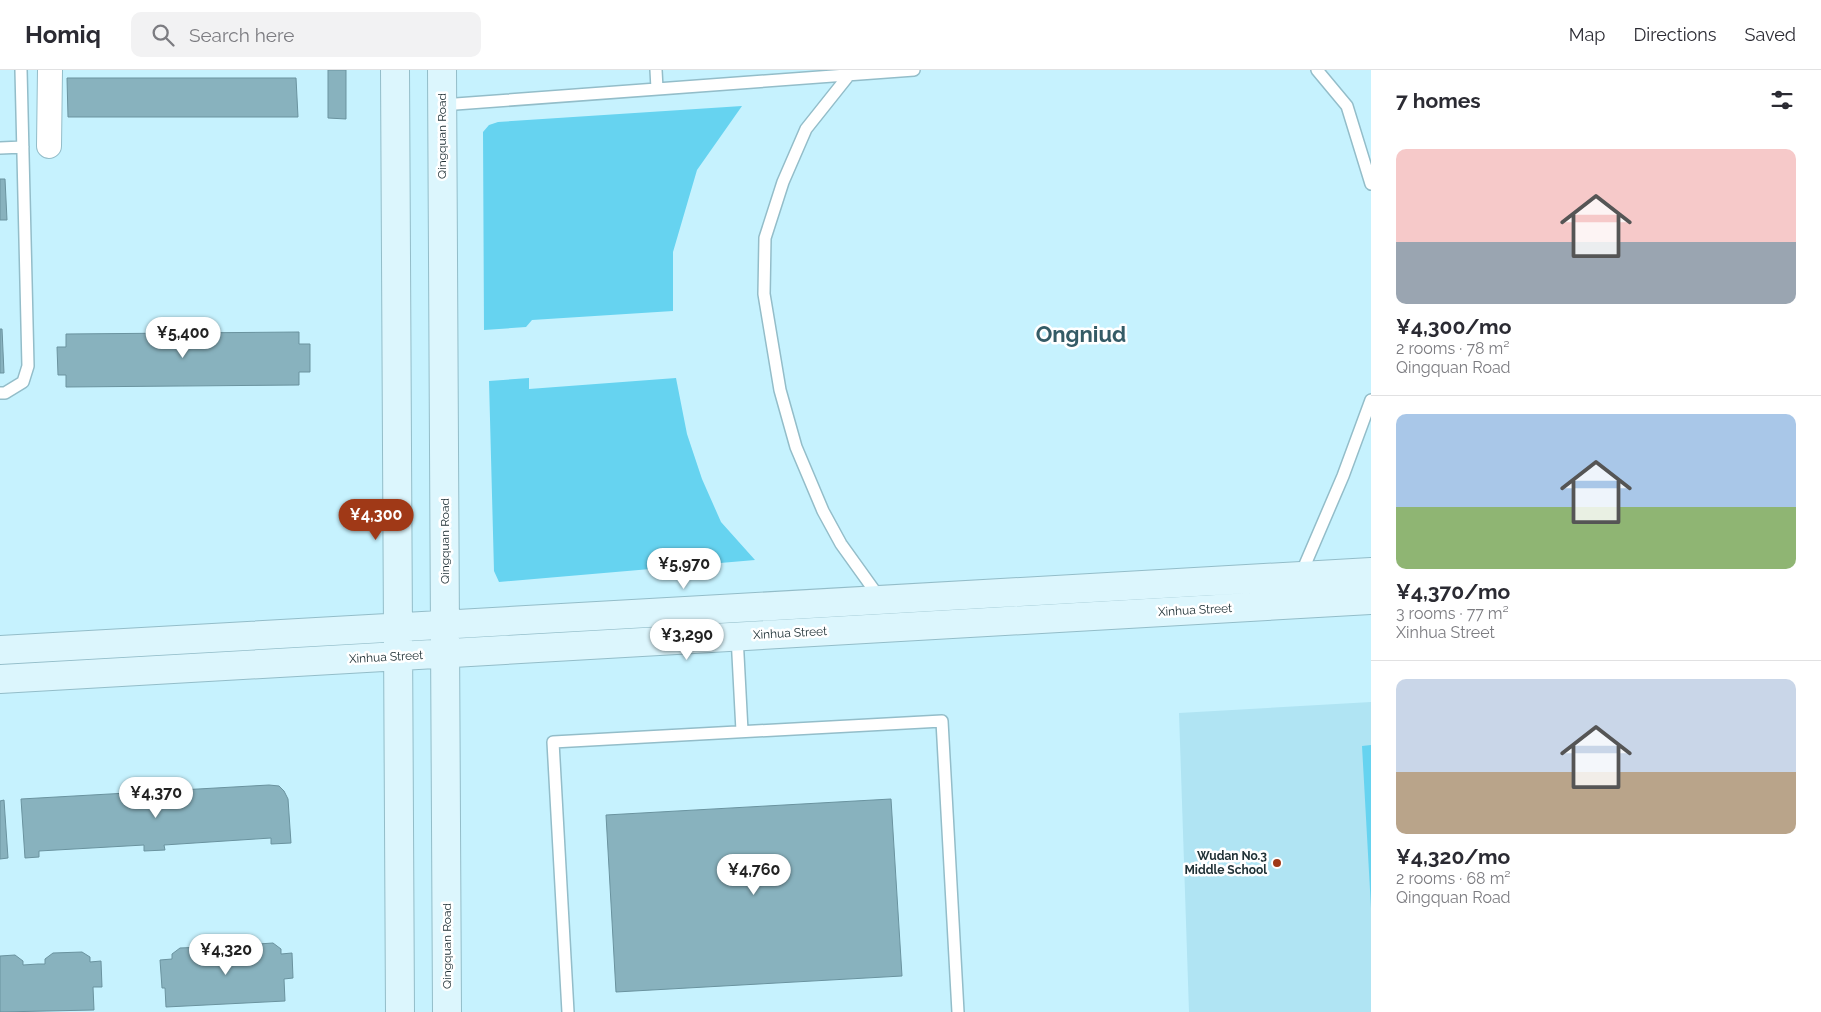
<!DOCTYPE html>
<meta charset="utf-8">
<style>
body{margin:0;font-family:Raleway,sans-serif;background:#f2f2f3;color:#2b2b33;height:100vh;display:flex;flex-direction:column;font-size:19px;white-space:nowrap}
*{box-sizing:border-box;margin:0}
p{font-size:16px;color:#7c7c81}
.icon{flex:none;width:28px;height:28px;fill:none;stroke:currentColor;stroke-width:2;stroke-linecap:round;stroke-linejoin:round}
.map{position:relative;flex:1;overflow:hidden}
.side{display:flex;flex-direction:column;background:#fff;width:450px}
.side>*{flex:none}
.price{position:absolute;translate:-50% -42px;padding:0 11px;border-radius:18px;background:#fff;color:#222;font-size:16px;line-height:32px;filter:drop-shadow(0 1px 2px #0008)}
.price::after{content:'';position:absolute;left:50%;top:30px;width:15px;height:11px;margin-left:-8px;background:inherit;clip-path:polygon(0 0,100% 0,50% 100%)}
.price.selected{background:#a03917;color:#fff}
ul{padding:0;list-style:none}
li{display:grid;align-content:center;gap:10px;height:265px;padding:0 25px}
li+li{border-top:1px solid #e1e1e2}
li span{display:grid;place-items:center;height:155px;border-radius:10px;color:#555}
li>.icon{margin-inline-start:auto}
span .icon{width:90px;height:90px;fill:#fffc;stroke-width:1}
li b{font-size:21px}
h2{display:flex;justify-content:space-between;align-items:center;height:60px;padding:0 25px;font-size:21px}
header{display:flex;align-items:center;gap:30px;box-sizing:border-box;height:70px;padding:0 25px;background:#fff;border-bottom:1px solid #e1e1e2}
header strong{font-size:24px}
nav{display:flex;gap:28px;margin-inline-start:auto;font-size:18px}
.search{width:350px;height:45px;background:#f2f2f3;display:flex;align-items:center;gap:12px;box-sizing:border-box;padding:0 18px;border-radius:10px;color:#7c7c81;font-size:19px}
main{display:flex;flex:1;min-height:0}
.map>svg:first-child{display:block}
.built{fill:#b0e4f3}
.green{fill:#66d3f0}
.building{fill:#88b2be;stroke:#6a939f}
.lines{fill:none;stroke-linecap:round;stroke-linejoin:round}
.lane-casing{stroke:#93bdc9;stroke-width:14}
.street-casing{stroke:#93bdc9;stroke-width:26}
.secondary-casing{stroke:#93bdc9;stroke-width:30}
.lane{stroke:#fff;stroke-width:11}
.street{stroke:#fff;stroke-width:24}
.secondary{stroke:#dcf6fd;stroke-width:28}
.poi-dot{fill:#a03917;stroke:#fff;stroke-width:2}
.labels{text-anchor:middle;stroke-width:5;stroke-linejoin:round;paint-order:stroke}
.street-label{font-size:12px;fill:#213237;stroke:#fff}
.poi-label{font-size:12px;font-weight:bold;fill:#213237;stroke:#fff;text-anchor:end}
.town-label{font-size:22px;font-weight:bold;fill:#345b66;stroke:#fff}
</style>
<header>
<strong>Homiq</strong>
<div class="search"><svg class="icon" aria-label="search" viewBox="0 0 24 24"><circle cx="10" cy="10" r="6"/><path d="M15 15l6 6"/></svg>Search here</div>
<nav><a>Map</a><a>Directions</a><a>Saved</a></nav>
</header>
<main>
<div class="map">
<svg width="1371" height="942" viewBox="0 0 1371 942">
<rect width="100%" height="100%" fill="#c6f2fe"/>
<path class="built" d="M1371,632V942H1189L1179,643Z"/>
<path class="green" d="M742,36L697,100L673,182V241L532,250L526,257L484,260L483,62L489,55L498,52Z
M529,308V319L676,308L687,364L702,409L721,452L755,490L499,512L494,501L489,311Z
M1371,675V838L1362,676Z"/>
<path class="building" d="M328,0H346V49L328,48Z
M67,8H296L298,47H68Z
M0,109H5L7,150H0Z
M0,259H2L4,303H0Z
M299,262V274H310V302H299V315L66,317V305H58L57,277H66V264Z
M269,715L279,716L284,721L288,729L291,773L271,774V768L164,775L165,780L144,781V775L39,781V787L25,788L21,729Z
M891,729L902,906L616,922L606,745Z
M4,730L8,788L0,789V731Z
M273,873L281,879V884L292,883L293,908L284,909L285,931L166,937L165,918H162L160,890L172,889V884L180,878L205,877L214,882V887L236,885V881L244,875Z
M82,882L90,887V892L101,891L102,917H93L94,940L0,942V886L15,885L23,891V895L38,894H45V889L53,883Z"/>
<g class="lines">
<g class="lane-casing">
<path id="lane" d="M656,0L657,19
M1317,0L1347,36L1371,114
M849,5L806,59L783,112L765,168L764,224L780,320L796,377L823,441L841,474L879,527
M442,35L914,0
M0,78L23,77
M0,323H5L23,312L28,296L21,0
M1301,504L1343,406L1371,330
M737,566L742,661
M568,942L553,672L942,651L958,942"/>
</g>
<g class="street-casing">
<path id="street" d="M49,76L50,0"/>
</g>
<g class="secondary-casing">
<path id="secondary" d="M395,0L400,942
M442,0L447,942
M0,580L1371,502
M0,609L1371,530"/>
</g>
<use href="#lane" class="lane"/>
<use href="#street" class="street"/>
<use href="#secondary" class="secondary"/>
</g>
<circle class="poi-dot" cx="1277" cy="793" r="5"/>
<g class="labels">
<g class="street-label">
<text transform="translate(442 66) rotate(-90)" y="4">Qingquan Road</text>
<text transform="translate(445 471) rotate(-90)" y="4">Qingquan Road</text>
<text transform="translate(1195 540) rotate(-3)" y="4">Xinhua Street</text>
<text transform="translate(790 563) rotate(-3)" y="4">Xinhua Street</text>
<text transform="translate(386 587) rotate(-3)" y="4">Xinhua Street</text>
<text transform="translate(447 876) rotate(-90)" y="4">Qingquan Road</text>
</g>
<g class="poi-label">
<text x="1267" y="790">Wudan No.3<tspan x="1267" dy="14">Middle School</tspan></text>
</g>
<g class="town-label">
<text x="1081" y="272">Ongniud</text>
</g>
</g>
</svg>
<b class="price" style="left:183px;top:289px">¥5,400</b>
<b class="price selected" style="left:376px;top:471px">¥4,300</b>
<b class="price" style="left:684px;top:520px">¥5,970</b>
<b class="price" style="left:687px;top:591px">¥3,290</b>
<b class="price" style="left:156px;top:749px">¥4,370</b>
<b class="price" style="left:754px;top:826px">¥4,760</b>
<b class="price" style="left:226px;top:906px">¥4,320</b>
</div>
<section class="side">
<h2>7 homes<svg class="icon" aria-label="filters" viewBox="0 0 24 24"><path d="M4 7h16M4 17h16"/><circle cx="9" cy="7" r="2"/><circle cx="15" cy="17" r="2"/></svg></h2>
<ul>
<li><span style="background:linear-gradient(#f6c9c9 60%,#9aa5b1 0)"><svg class="icon" aria-label="home" viewBox="0 0 24 24"><path d="M3 11l9-7 9 7M6 9v11h12V9"/></svg></span><div><b>¥4,300/mo</b><p>2 rooms · 78 m²</p><p>Qingquan Road</p></div></li>
<li><span style="background:linear-gradient(#a9c7e8 60%,#8fb573 0)"><svg class="icon" aria-label="home" viewBox="0 0 24 24"><path d="M3 11l9-7 9 7M6 9v11h12V9"/></svg></span><div><b>¥4,370/mo</b><p>3 rooms · 77 m²</p><p>Xinhua Street</p></div></li>
<li><span style="background:linear-gradient(#c9d6e8 60%,#b9a48a 0)"><svg class="icon" aria-label="home" viewBox="0 0 24 24"><path d="M3 11l9-7 9 7M6 9v11h12V9"/></svg></span><div><b>¥4,320/mo</b><p>2 rooms · 68 m²</p><p>Qingquan Road</p></div></li>
</ul>
</section>
</main>
